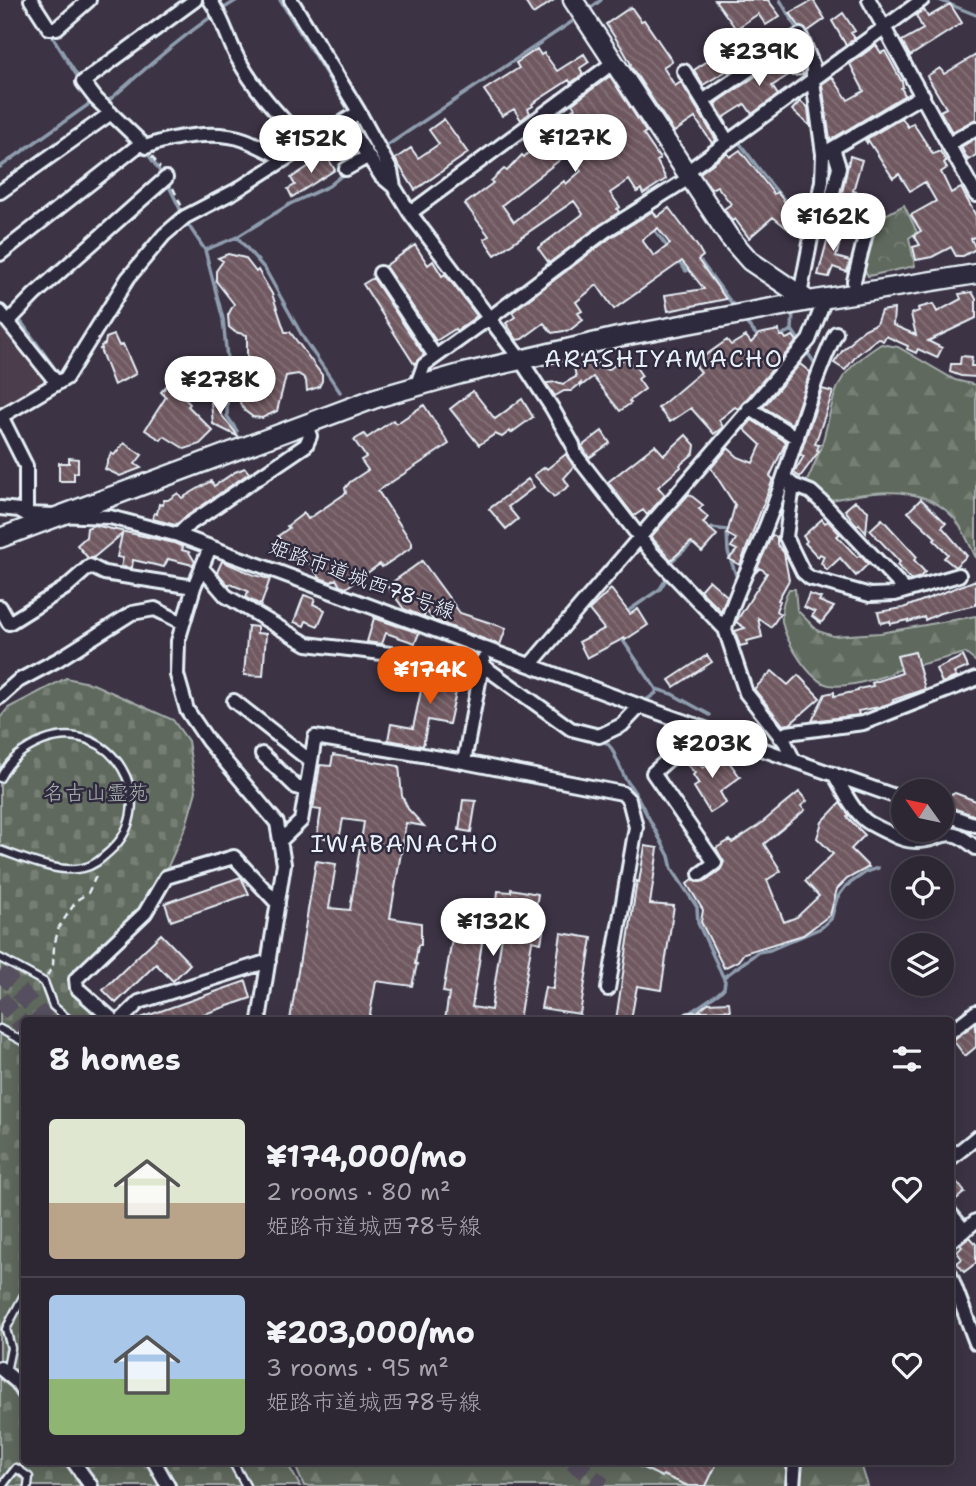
<!DOCTYPE html>
<meta charset="utf-8">
<style>
body{margin:0;font-family:"Shantell Sans","Klee One",sans-serif;background:#352e3b;color:#f1f3f6;height:100vh;display:flex;flex-direction:column;font-size:26px;white-space:nowrap}
*{box-sizing:border-box;margin:0}
p{font-size:23px;color:#a7a5ac}
.icon{flex:none;width:38px;height:38px;fill:none;stroke:currentColor;stroke-width:2;stroke-linecap:round;stroke-linejoin:round}
.map{position:relative;flex:1;overflow:hidden}
.sheet{position:absolute;left:21px;top:1017px;width:933px;height:448px;display:flex;flex-direction:column;background:#2d2633;border-radius:7px;box-shadow:0 4px 18px #0003,0 0 0 2px #48434e}
.sheet>*{flex:none}
.needle{width:46px;rotate:303deg}
.fabs{position:absolute;left:891px;top:779px;display:grid;gap:14px}
.fabs a{display:grid;place-items:center;width:63px;height:63px;border-radius:50%;background:#2d2633;box-shadow:0 4px 18px #0003,0 0 0 2px #48434e;font-size:35px}
.price{position:absolute;translate:-50% -60px;padding:0 16px;border-radius:24px;background:#fff;color:#222;font-size:23px;line-height:46px;filter:drop-shadow(0 2px 4px #0008)}
.price::after{content:'';position:absolute;left:50%;top:42px;width:21px;height:16px;margin-left:-10px;background:inherit;clip-path:polygon(0 0,100% 0,50% 100%)}
.price.active{background:#ea580c;color:#fff}
ul{padding:0;list-style:none}
li{display:flex;align-items:center;gap:21px;height:175px;padding:0 28px}
li+li{border-top:2px solid #48434e}
li span{display:grid;place-items:center;flex:none;width:196px;height:140px;border-radius:7px;color:#555}
li>.icon{margin-inline-start:auto}
span .icon{width:84px;height:84px;fill:#fffc;stroke-width:1}
li b{font-size:30px}
h2{display:flex;justify-content:space-between;align-items:center;height:84px;padding:0 28px;font-size:30px}
.map>svg:first-child{display:block}
.built{fill:#4c3e4c}
.forest{fill:url(#forest-firs);stroke:#a4adaa;stroke-width:2}
.cemetery{fill:url(#cemetery-stones);stroke:#a4adaa;stroke-width:2}
.park{fill:url(#park-crowns);stroke:#a4adaa;stroke-width:2}
.lines{fill:none;stroke-linecap:round;stroke-linejoin:round}
.stream{stroke:#8f9eaf;stroke-width:3.5}
.building{fill:url(#building-back-hatch);stroke:#e8f1f8;stroke-width:2;fill-rule:evenodd}
.secondary-tunnel{stroke:#56505f;stroke-width:18;stroke-dasharray:18 9;stroke-linecap:butt}
.lane-casing{stroke:#e8f1f8;stroke-width:11}
.street-casing{stroke:#e8f1f8;stroke-width:18}
.secondary-casing{stroke:#e8f1f8;stroke-width:23}
.path{stroke:#e8f1f8;stroke-width:2.5;stroke-dasharray:7 5;stroke-linecap:butt}
.lane{stroke:#2f2a3d;stroke-width:6}
.street{stroke:#2f2a3d;stroke-width:12}
.secondary{stroke:#2f2a3d;stroke-width:18}
.labels{text-anchor:middle;stroke-width:5;stroke-linejoin:round;paint-order:stroke}
.street-label{font-size:21px;fill:#e8f1f8;stroke:#2f2a3d}
.park-label{font-size:21px;fill:#abb4b2;stroke:#2f2a3d}
.quarter-label{font-size:24px;letter-spacing:2px;fill:#e8f1f8;stroke:#2f2a3d}
</style>
<div class="map">
<svg width="976" height="1486" viewBox="0 0 976 1486">
<defs>
<pattern id="forest-firs" width="22" height="20" patternUnits="userSpaceOnUse" patternTransform="scale(1.75)"><rect width="22" height="20" fill="#60695d"/><path d="M5 1l3.5 6h-7zM16 11l3.5 6h-7z" fill="#777f75"/></pattern>
<pattern id="cemetery-stones" width="16" height="16" patternUnits="userSpaceOnUse" patternTransform="scale(1.75)"><rect width="16" height="16" fill="#60695d"/><path d="M2 7V4a2 2 0 0 1 4 0v3zM10 15v-3a2 2 0 0 1 4 0v3z" fill="#777f75"/></pattern>
<pattern id="park-crowns" width="20" height="18" patternUnits="userSpaceOnUse" patternTransform="scale(1.75)"><rect width="20" height="18" fill="#60695d"/><path d="M2 6a3 3 0 1 1 6 0M12 15a3 3 0 1 1 6 0" fill="none" stroke="#777f75"/></pattern>
<pattern id="building-back-hatch" width="6" height="6" patternUnits="userSpaceOnUse" patternTransform="scale(1.75)"><rect width="6" height="6" fill="#705960"/><path d="M-1 5l2 2M0 0l6 6M5-1l2 2" fill="none" stroke="#847178"/></pattern>
</defs>
<rect width="100%" height="100%" fill="#3c3344"/>
<filter id="ink" filterUnits="userSpaceOnUse"><feTurbulence type="fractalNoise" baseFrequency=".0143" numOctaves="2"/><feDisplacementMap in="SourceGraphic" scale="14" xChannelSelector="R" yChannelSelector="G"/><feConvolveMatrix kernelMatrix="1 2 1 2 8 2 1 2 1" color-interpolation-filters="sRGB"/></filter>
<g filter="url(#ink)">
<path class="built" d="M0,320L44,375L45,384L0,408Z"/>
<path class="forest" d="M881,344L898,347L955,380L976,385V558C969,544 962,525 951,515C916,479 858,494 815,504L801,494C808,478 817,461 822,444C837,391 830,377 881,344Z
M789,589H795L797,610L818,631L833,636L880,633L976,616V662L965,653L895,671L888,675C870,680 848,688 829,685C809,681 785,640 782,621C781,610 784,598 789,589Z
M293,1461H860L868,1486H304Z"/>
<path class="cemetery" d="M66,678L93,684L173,720L188,741L196,791L186,826L166,871L141,909L73,990L100,1020H24V1461H286L300,1486H0V718L8,708Z"/>
<path class="park" d="M904,205L917,232L909,238L915,266L868,276L861,264L872,222Z"/>
<g class="lines">
<path class="stream" d="M280,0L368,141
M780,0L798,31
M939,0L976,15
M588,10L601,0
M52,36L81,82
M105,104C147,67 189,29 237,0
M738,141C753,160 789,215 812,220
M382,149L579,17
M146,151L163,176
M0,167L92,102
M167,182L182,213
M632,207L650,194L645,187
M185,220L205,250L223,319L228,368L227,416L237,431
M652,227L669,249
M237,237L265,269L304,339L340,392
M205,250L237,237L290,204L329,186L346,172
M678,260L686,271L692,268
M698,264L701,262L736,309
M548,269L547,265L582,239
M793,311L792,330L818,368
M742,318L760,339
M14,320L22,323L58,373L64,375
M777,337L792,330
M707,532L712,528L727,530L728,552L736,575
M667,565L695,541
M625,613L660,589L668,576
M620,636L656,689V693L645,701
M656,689L672,694L710,715
M598,740L607,743L612,749L625,778L637,796L669,856L672,869L697,907L698,923L725,981L724,988L719,993L679,1020
M724,977L758,952L770,950L821,928L831,919L837,898L846,886L866,872L878,868"/>
</g>
<path class="building" d="M524,0H554L533,14Z
M715,0H768L780,16L766,25L758,14L736,29Z
M813,0L825,19L808,31L799,26L790,13Z
M950,4L962,23L910,56L902,41L923,29L916,15L924,10L928,17Z
M631,7L641,21L644,20L672,61L663,67L675,86L681,82L716,140L712,143L695,118L674,132L630,65L631,64L622,48L606,24Z
M843,13L855,31L851,33L855,38L846,45L832,21Z
M741,39L752,57L729,73L728,70L703,85L694,70Z
M876,45L881,53L885,51L902,82L903,87L901,88L905,95L830,140L822,84L832,77L848,100L864,91L850,64Z
M537,49L541,55L544,53L557,71L584,54L589,62L580,68L583,74L571,83L569,80L532,104L533,106L528,109L530,113L521,120L514,109L502,116L484,90L519,68L516,63Z
M789,53L804,75L792,76L790,74L772,86L778,95L752,114L745,104L723,118L727,124L715,104Z
M976,55V119L952,132L940,111L946,108L927,76L940,68L944,74Z
M610,76L646,132L643,134L660,159L657,161L666,179L643,194L641,189L637,192L629,180L610,193L620,207L617,209L619,212L549,263L538,248L583,214L574,201L495,255L484,239L489,236L465,204L493,183L491,181L504,169L507,171L522,155L524,157L538,143L541,145L543,142L561,159L502,205L514,222L564,181L566,184L581,171L576,164L581,160L557,126L560,125L557,121L575,108L572,104Z
M800,101L808,108L810,126L792,110Z
M902,118L908,127L913,123L933,154L940,151L946,161L944,163L947,168L941,172L951,193L961,188L976,216V236L971,239L976,249L963,256H956L951,247L932,257L916,260L913,247L920,245L914,235L921,231L911,215L936,201L925,182L910,191L899,174L893,178L868,140L867,143L865,140Z
M444,119L468,153L415,190L395,159L411,148L418,158L439,144L429,130Z
M976,138V155L968,160L961,147Z
M740,150L774,194L777,192L796,216L805,223L796,235L773,217L749,238L735,219L732,221L724,209L731,204L717,186L711,189L700,173L727,153L730,157Z
M326,155L335,170L292,197L288,189L295,185L291,178Z
M850,156L862,160L853,191L869,195L864,214L839,207Z
M669,208L698,247L703,256L698,260L726,299L668,311L665,295L704,289L682,261L614,309L597,285L576,302L582,311L578,313L583,320L570,330L552,333L544,323L522,339L517,340L506,323L515,317L512,312L610,238L653,211L657,217ZM658,228L670,244L654,256L642,240Z
M835,224L844,226L836,257L850,261L847,272L833,267L829,277L818,275L830,230Z
M415,245L428,265L433,261L442,276L445,274L477,316L456,331L455,329L436,341L385,266Z
M228,254L245,258L256,272L258,270L272,294L285,332H290L322,375V381L319,387L307,391L306,381L303,377L298,374L286,376L277,411L262,418L253,417L245,411L240,403L244,386L246,387L247,382L250,383V361H247V335L235,332L229,327L228,315L234,304L216,281V271L223,261L218,258Z
M373,278L424,355L414,364L363,284Z
M972,292L976,299V318L928,341L942,348L937,358L918,349L916,353L907,349L908,346L886,336L883,341L878,338L857,355L845,370L834,363L843,350L853,341L852,339L865,329L876,324L881,311L894,309L893,325L916,335L911,314L919,311L918,308L933,304L937,312L961,299L959,294Z
M779,330L780,336H784L786,339L793,336L797,341L738,409L735,407L719,420L723,427L714,434L691,408L670,422L658,408L701,372L690,359L699,352L703,357L727,340L731,345L746,336L751,343L759,334Z
M114,335L119,346L123,344L136,374L114,385L100,349H102L101,346L105,344L106,338Z
M961,356L972,357L971,366H976V377L961,376L950,372L951,364H960Z
M625,358L630,365L633,363L642,376L638,379L645,389L629,401L631,403L620,411L593,377L581,386V383L571,391H564L555,396L546,383L557,382L563,384L576,377L574,367L585,365L583,363H597L599,367L608,370Z
M800,364L810,372L792,424L763,407Z
M179,372L193,384L182,396L190,404L188,406L213,431L200,444L185,449L164,436L161,440L145,430L166,397L161,392Z
M822,389L833,392L815,444L819,445L817,450L819,451L800,477L794,473L804,456L800,455Z
M473,391L495,419L522,399L533,417L511,433L510,431L502,437L495,434L479,445L450,409Z
M215,399H222L225,404L220,413L239,437L213,424L211,402Z
M424,405L449,444L378,491L412,543V547L382,567L380,564L346,588L340,586L336,579L331,582L320,578L304,556L295,562L278,536L289,528L287,526L304,513L308,519L346,493L345,488L350,482L368,470L361,460L366,457L354,440L364,434L367,438L393,420L396,424Z
M752,420L786,442L770,476L773,479L740,565L729,559L737,550L731,547L736,539L727,534L735,505L711,468L728,448L738,457L753,463L761,445L744,429Z
M602,431L610,443L589,458L582,446Z
M686,435L695,445L694,453L680,465L681,467L658,487L665,495L647,515L643,510L634,516L608,482L655,445L664,455Z
M124,443L142,455L135,464L141,468L120,476L105,469L111,453L114,455Z
M566,454L574,467L564,478L569,486L554,497L534,475L545,467L547,469Z
M69,458L78,459V473H74V481H59V463H69Z
M245,468L249,473L175,525L153,519L154,513L157,514L159,504L163,505L164,500H168L178,493L182,498L211,481L214,486L235,472Z
M528,479L534,487L508,507L518,519L506,529L489,509Z
M689,494L703,505L699,509L708,517L703,523L717,535L702,552L691,542L671,560L651,537Z
M921,499L946,523L942,527L967,556L955,567L944,558L948,554L934,540L936,538L908,512Z
M855,501L868,511L866,533L859,524L857,526L845,510Z
M822,519L825,523L828,521L840,534L837,536L857,557L860,555L868,564L856,576L840,558L827,570L821,563L824,556L820,554L818,557L805,543L807,541L803,536Z
M882,519L917,557L914,560L925,572L920,577L911,580L897,565L900,562L870,530Z
M94,525L174,543L183,547L182,550L189,552L195,562L193,565L168,559L164,567L133,560L132,568L121,567L123,558L117,557L122,534L93,558H88L77,545L86,537L87,528Z
M772,535L777,537V544L784,553L789,580L778,600L780,601L776,611L780,614L771,627L758,618L762,637L747,641L748,644L740,646L735,631L745,628L736,622L767,573L760,568L755,573Z
M222,561L254,575L270,579L261,605L246,598L248,591L230,584L229,586L217,572Z
M422,561L460,613L506,628L500,645L433,620L426,610L424,617L404,609L387,586Z
M709,580L727,596L721,611L700,590Z
M976,580V605L940,613L925,620L924,617L908,622V620L890,624V621L881,623L878,612L903,608Z
M611,589L630,614L638,609L648,625L625,640L624,638L587,658L579,642L604,629L589,610Z
M809,594L821,598L819,601L834,607L821,623L812,616L815,612L804,607Z
M304,595L315,599L313,604L325,610L318,626L306,621L304,626L294,622Z
M374,618L419,633L415,643L386,633L382,644L367,642Z
M248,626L257,627V633L266,634L263,676L244,675Z
M915,652L925,689L893,700L894,702L879,707L858,711L859,715L812,721L825,694L834,692V696L858,691V689L873,686L872,683L902,673L897,656Z
M707,655L712,662L674,687L669,680Z
M963,656L968,667L954,673L956,677L942,683L936,669Z
M426,667L460,674L449,724L428,720L423,746L388,740L391,724L413,728Z
M772,671L788,685L798,675L820,698L790,724L783,725L754,689Z
M688,753L703,768L724,755L740,777L720,792L726,803L710,813L694,787L699,784L693,775L695,773L682,759Z
M333,755L399,766L402,796L408,809L424,826L406,823L390,918L421,923V945H418L415,964H417L412,986L376,981L369,1020H290L316,861L336,864L329,908L350,910L364,822L343,819L339,840L317,837L321,810L313,809L320,765L331,766Z
M799,792L807,801L801,806L805,810L764,844L781,871L767,880L784,922L797,917L819,896L805,881L833,854L817,838L822,822L840,803L849,815L847,817L865,835L851,849L869,867L847,879L837,889L830,915L803,935L744,953L738,961L724,968L701,922L703,910L687,884L693,879L697,882L705,881L720,870L724,862L716,848L730,840L732,843L758,826Z
M955,793L976,801V816L947,806L951,795Z
M463,800L476,801L471,832L459,830Z
M645,846L658,848L650,904L674,906L661,990L637,986L631,1020H616L637,881L639,882Z
M241,877L249,894L171,921L165,903Z
M511,889L538,894L534,918L545,920L541,943L532,941L519,1020H445L449,993L443,992L457,909L487,911L472,1007L491,1010L504,922L495,921L498,891L511,892Z
M561,933L592,938L580,1014L541,1008L545,987L553,989Z
M161,934L190,964L173,981L156,964L116,1003L103,990Z
M246,981L251,998L187,1020H135Z
M729,1002L730,1011H698L708,1003Z
M976,1023V1047L965,1056L953,1040Z
M950,1174L965,1192L950,1204Z
M970,1237L976,1244V1263L964,1272L957,1263L962,1259L957,1252L962,1247L960,1245Z
M628,1461H718L706,1486H688L663,1475L662,1477Z"/>
<g class="lines">
<path class="secondary-tunnel" d="M0,971L46,1020
M0,999L24,1027
M572,1461L603,1486"/>
<g class="lane-casing">
<path id="lane" d="M0,778C10,759 23,749 43,741C111,715 163,803 110,851C102,858 94,866 83,868C58,874 23,858 0,850
M0,958L44,982L53,1006L69,1020
M0,1029L24,1042
M6,1372L11,1348L6,1329L24,1295
M232,1461L246,1486
M2,1486L16,1468L29,1477L28,1486"/>
</g>
<g class="street-casing">
<path id="street" d="M31,0L49,28H57L89,0
M195,0L83,82L96,99L146,147C171,136 218,130 245,140C258,145 272,153 285,159
M210,0C223,18 228,40 238,59C256,92 281,117 306,144
M291,0L359,112L391,171L394,187L410,213L520,359L552,408L573,445L575,454L652,553L725,629L746,693L785,742L793,759
M869,0L976,195
M684,71L728,142
M703,101L800,35L813,66V81L823,154L822,181L800,295
M345,121L381,176L394,187
M949,144L976,128
M823,154L923,95
M346,169L367,157
M0,192L111,113
M410,213L614,62
M829,213L861,222L866,233L854,281L855,295
M826,222L839,167L833,148
M0,254L135,148
M380,273L435,356
M0,312L56,382
M490,318L605,231L689,178L692,168L922,0
M9,321L34,295L166,178
M416,387L424,365L488,319
M749,408L797,438
M1,416L26,466V514
M0,417L66,378L128,278L164,235L185,217L235,191L359,112
M784,477L793,485L786,537L803,572L810,578L870,595L895,594L959,575
M793,485L811,492L823,503L905,590
M0,508L19,510L26,514L110,517L178,535L640,706L903,799
M178,535L188,525L306,445L310,436L305,423
M210,547L194,587L178,641L177,675L187,710L208,741L277,823L284,864L259,1020
M202,568L226,596L307,644L482,665L571,729L599,736L622,725L640,706
M0,607L9,623L65,588L90,566L104,573L194,587
M725,629C734,594 752,563 765,529C791,465 806,395 836,333
M530,665L809,340L825,299
M0,697L18,681L59,659L132,613L155,609L183,623
M234,701L309,760
M695,725L689,741L653,773L715,863L700,874
M780,737L787,733L863,723L976,679
M262,754L296,787L305,790
M464,762L483,660
M834,774C843,789 851,808 865,820C871,825 881,829 889,833C898,838 905,841 915,841C944,842 945,821 976,848
M942,813L976,825
M280,841L301,821L315,737L464,762L622,793L629,800L636,827L608,989
M113,1020L77,988L76,979L145,913L166,877L234,857L278,904
M121,1020L139,1002L269,961
M690,1020L725,1018L727,1020
M950,1032L976,1012
M950,1159L976,1138
M950,1213L964,1230
M950,1242L976,1221
M950,1274L976,1343
M0,1368L17,1382L24,1393
M73,1461L91,1486
M154,1461L168,1486
M793,1486L795,1461"/>
</g>
<g class="secondary-casing">
<path id="secondary" d="M573,0L729,237L750,261L809,301
M0,538L376,398L460,374L618,337L809,301L976,274"/>
</g>
<path class="path" d="M152,156L160,168
M173,188L182,207
M47,976L53,965L54,946L59,927L77,900L88,893L98,872"/>
<use href="#lane" class="lane"/>
<use href="#street" class="street"/>
<use href="#secondary" class="secondary"/>
</g>
</g>
<g class="labels">
<g class="street-label">
<text transform="translate(362 579) rotate(20)" y="7">姫路市道城西78号線</text>
</g>
<g class="park-label">
<text x="96" y="800">名古山霊苑</text>
</g>
<g class="quarter-label">
<text x="664" y="367">ARASHIYAMACHO</text>
<text x="405" y="852">IWABANACHO</text>
</g>
</g>
</svg>
<div class="fabs">
<a><svg class="needle" viewBox="-14 -14 28 28"><path d="M0-13l5 13h-10z" fill="#e53935"/><path d="M0 13l5-13h-10z" fill="#a7a5ac"/></svg></a>
<a><svg class="icon" aria-label="locate" viewBox="0 0 24 24"><circle cx="12" cy="12" r="6"/><path d="M12 2v4M12 18v4M2 12h4M18 12h4"/></svg></a>
<a><svg class="icon" aria-label="layers" viewBox="0 0 24 24"><path d="M12 4l9 5-9 5-9-5zM3 14l9 5 9-5"/></svg></a>
</div>
<b class="price" style="left:759px;top:88px">¥239K</b>
<b class="price" style="left:575px;top:174px">¥127K</b>
<b class="price" style="left:311px;top:175px">¥152K</b>
<b class="price" style="left:833px;top:253px">¥162K</b>
<b class="price" style="left:220px;top:416px">¥278K</b>
<b class="price active" style="left:430px;top:706px">¥174K</b>
<b class="price" style="left:712px;top:780px">¥203K</b>
<b class="price" style="left:493px;top:958px">¥132K</b>
<section class="sheet">
<h2>8 homes<svg class="icon" aria-label="filters" viewBox="0 0 24 24"><path d="M4 7h16M4 17h16"/><circle cx="9" cy="7" r="2"/><circle cx="15" cy="17" r="2"/></svg></h2>
<ul>
<li><span style="background:linear-gradient(#dfe7d0 60%,#b9a48a 0)"><svg class="icon" aria-label="home" viewBox="0 0 24 24"><path d="M3 11l9-7 9 7M6 9v11h12V9"/></svg></span><div><b>¥174,000/mo</b><p>2 rooms · 80 m²</p><p>姫路市道城西78号線</p></div><svg class="icon" aria-label="heart" viewBox="0 0 24 24"><path d="M12 20l-8-8c-3-5 5-10 8-4 3-6 11-1 8 4z"/></svg></li>
<li><span style="background:linear-gradient(#a9c7e8 60%,#8fb573 0)"><svg class="icon" aria-label="home" viewBox="0 0 24 24"><path d="M3 11l9-7 9 7M6 9v11h12V9"/></svg></span><div><b>¥203,000/mo</b><p>3 rooms · 95 m²</p><p>姫路市道城西78号線</p></div><svg class="icon" aria-label="heart" viewBox="0 0 24 24"><path d="M12 20l-8-8c-3-5 5-10 8-4 3-6 11-1 8 4z"/></svg></li>
</ul>
</section>
</div>
